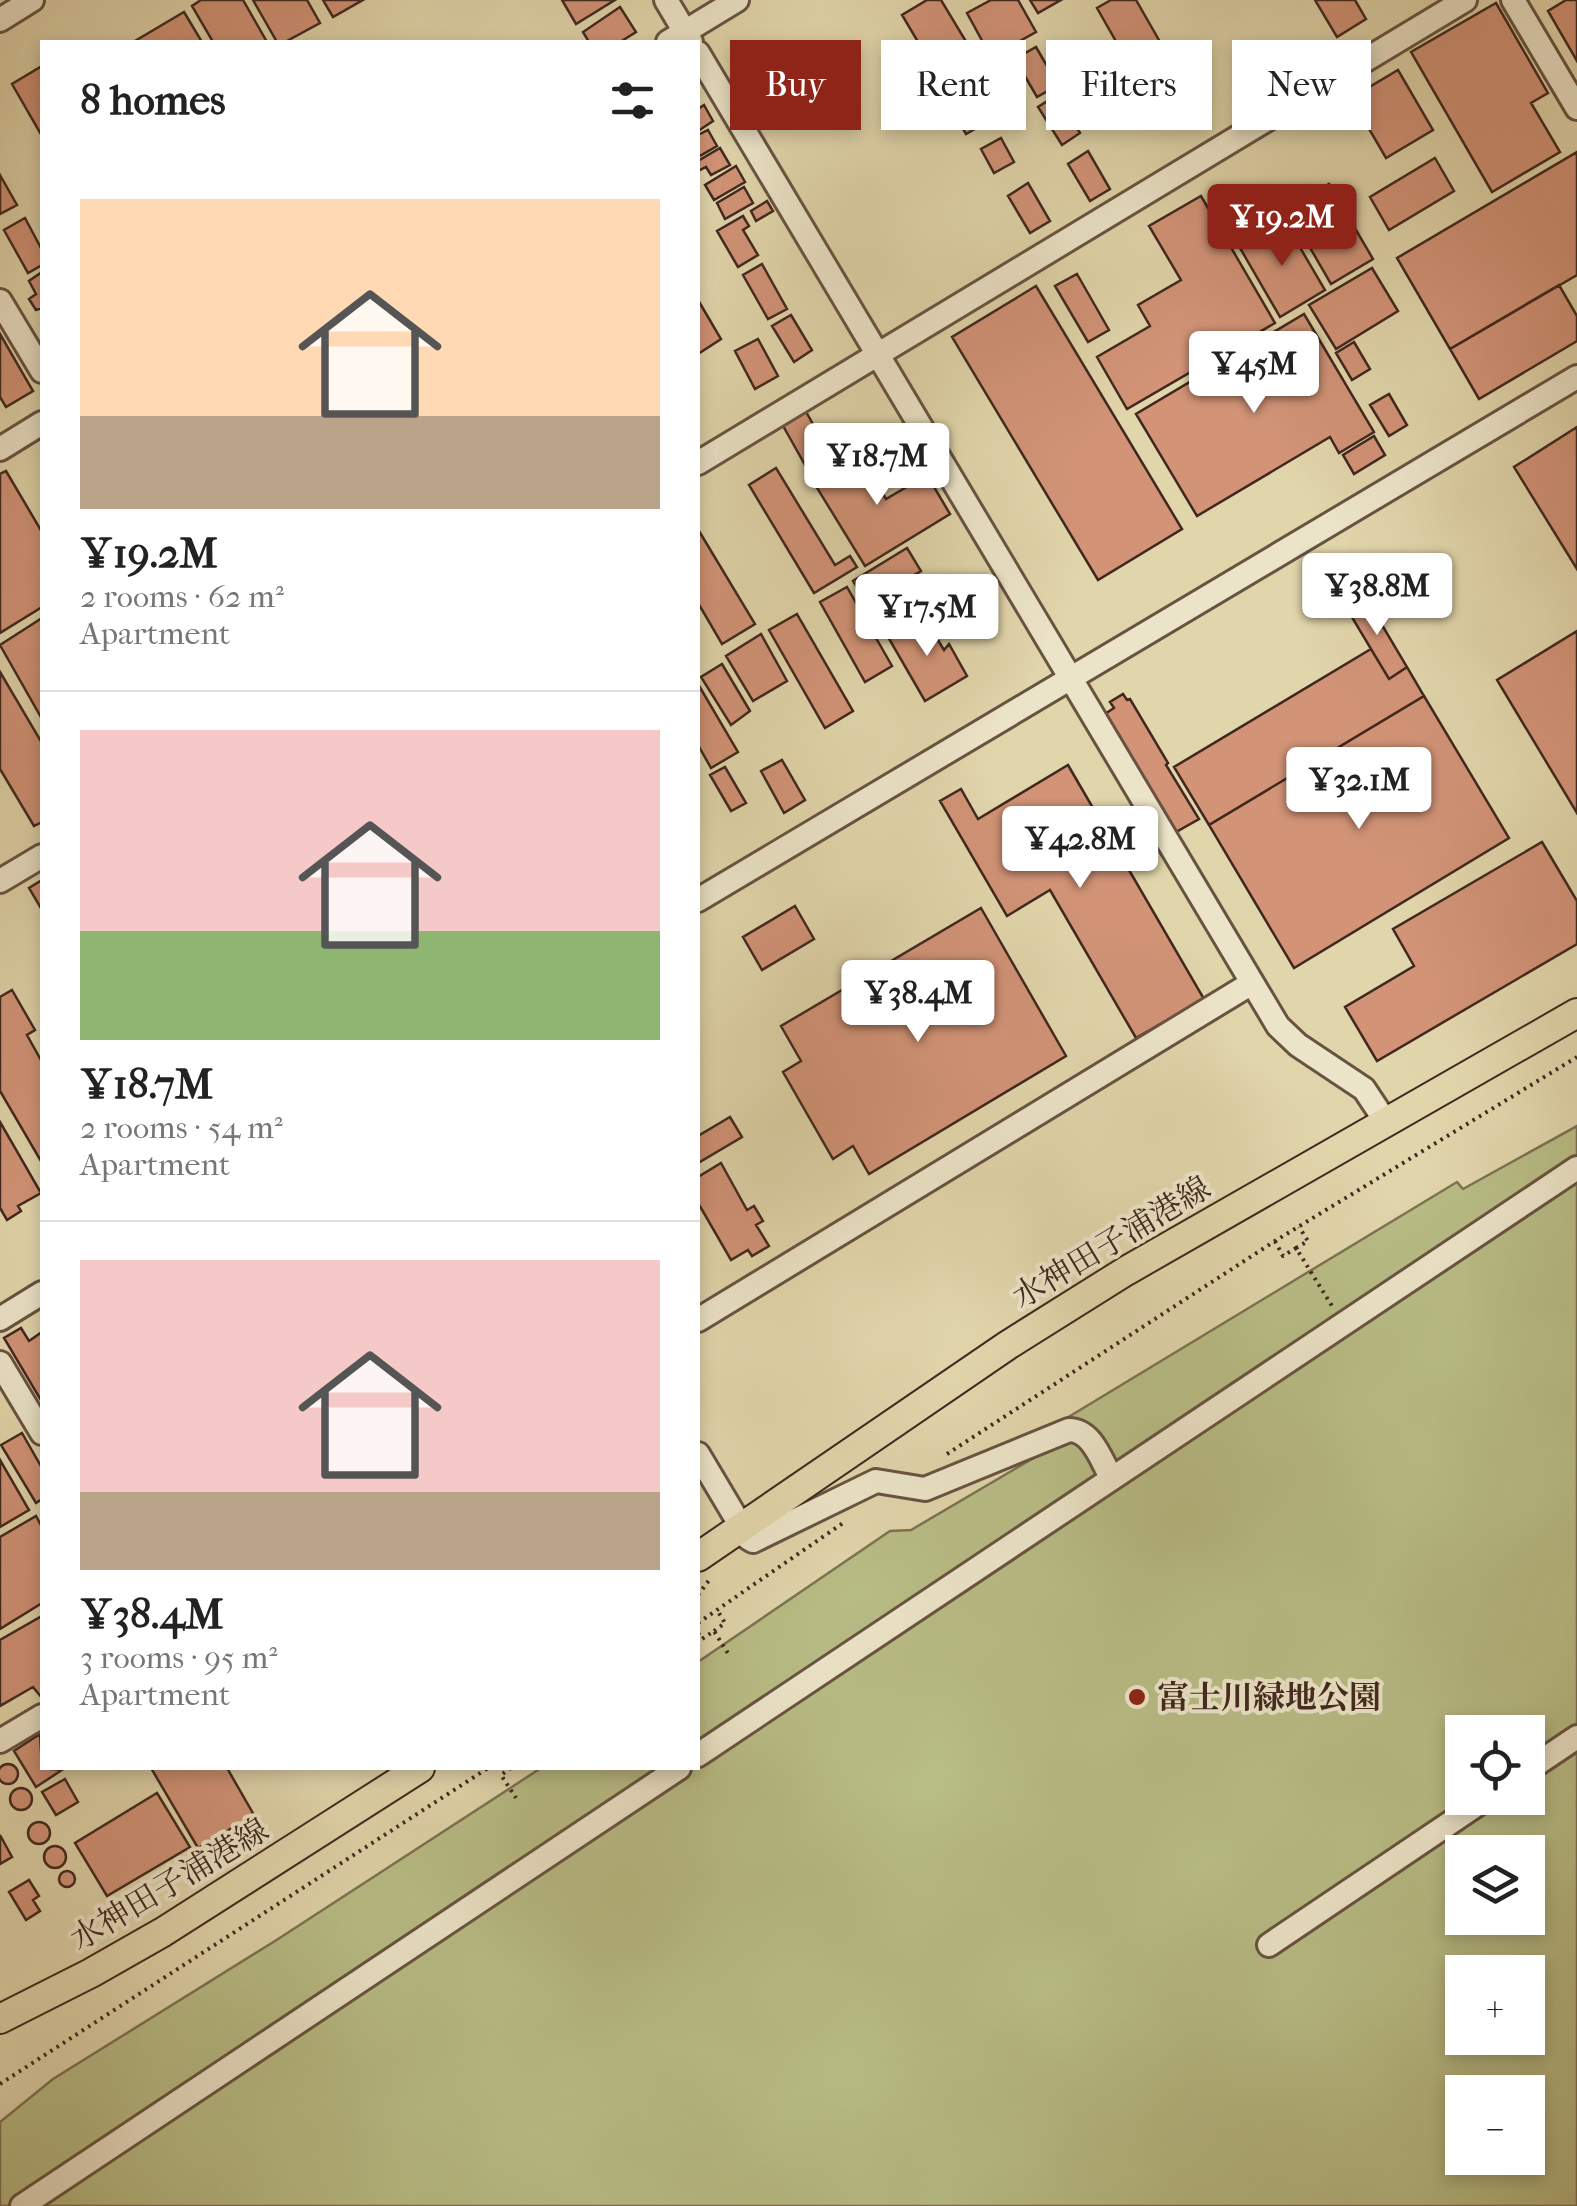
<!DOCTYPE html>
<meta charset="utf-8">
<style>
body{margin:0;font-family:"IM FELL French Canon","Noto Serif JP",serif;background:#f2f2f2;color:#222;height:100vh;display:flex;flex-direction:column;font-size:38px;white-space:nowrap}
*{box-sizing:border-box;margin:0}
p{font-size:32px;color:#767676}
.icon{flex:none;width:55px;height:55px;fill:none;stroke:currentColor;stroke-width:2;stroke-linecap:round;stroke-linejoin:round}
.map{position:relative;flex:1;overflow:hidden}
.panel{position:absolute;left:40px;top:40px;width:660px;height:1730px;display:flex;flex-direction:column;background:#fff;border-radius:0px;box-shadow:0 5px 15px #0003}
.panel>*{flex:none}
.hud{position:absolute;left:730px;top:40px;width:695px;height:90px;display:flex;gap:20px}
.tools{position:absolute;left:1445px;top:1715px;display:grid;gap:20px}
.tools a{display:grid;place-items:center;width:100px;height:100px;border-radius:0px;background:#fff;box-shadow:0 5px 15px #0003;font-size:50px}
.price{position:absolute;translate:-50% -85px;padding:0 22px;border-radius:10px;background:#fff;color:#222;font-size:32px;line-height:65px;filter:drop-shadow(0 2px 5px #0008)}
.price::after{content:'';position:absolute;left:50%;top:60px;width:30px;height:22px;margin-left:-15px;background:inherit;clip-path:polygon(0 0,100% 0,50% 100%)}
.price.active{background:#8f2418;color:#fff}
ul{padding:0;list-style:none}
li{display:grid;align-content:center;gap:20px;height:530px;padding:0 40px}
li+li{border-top:2px solid #e0e0e0}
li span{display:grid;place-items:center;height:310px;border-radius:0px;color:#555}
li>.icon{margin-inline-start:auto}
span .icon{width:180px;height:180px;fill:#fffc;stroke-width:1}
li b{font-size:42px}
h2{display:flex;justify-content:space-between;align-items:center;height:120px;padding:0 40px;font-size:42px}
.chip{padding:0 35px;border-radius:0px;background:#fff;box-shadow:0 5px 15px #0003;font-size:35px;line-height:90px}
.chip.active{background:#8f2418;color:#fff}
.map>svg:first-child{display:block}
.green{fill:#b8bc85;stroke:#7c7252;stroke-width:2.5;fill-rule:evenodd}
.building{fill:#d29377;stroke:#40281e;stroke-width:2.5}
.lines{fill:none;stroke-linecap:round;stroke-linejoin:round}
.minor-casing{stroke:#685341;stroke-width:28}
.major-casing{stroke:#40281e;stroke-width:32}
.path{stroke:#40281e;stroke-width:4;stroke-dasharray:2.5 5;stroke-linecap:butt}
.minor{stroke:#ece4c8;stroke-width:22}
.major{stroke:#e1d5ab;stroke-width:28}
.poi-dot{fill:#8f2418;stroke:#ece4c8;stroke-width:4}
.labels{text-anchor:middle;stroke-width:8;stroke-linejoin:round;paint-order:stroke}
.street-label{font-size:32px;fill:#40281e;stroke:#ece4c8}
.poi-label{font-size:32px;font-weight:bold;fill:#40281e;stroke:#ece4c8;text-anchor:start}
</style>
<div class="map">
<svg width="1577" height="2206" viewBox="0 0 1577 2206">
<rect width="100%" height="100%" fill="#e1d5ab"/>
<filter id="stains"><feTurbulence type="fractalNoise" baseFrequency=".002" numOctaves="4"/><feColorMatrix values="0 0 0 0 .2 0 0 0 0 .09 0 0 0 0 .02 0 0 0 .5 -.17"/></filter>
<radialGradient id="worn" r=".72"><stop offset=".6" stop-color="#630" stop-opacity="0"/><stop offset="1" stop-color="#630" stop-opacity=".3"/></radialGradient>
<path class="green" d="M1577,1126V2206H0V2122L53,2079L275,1941L541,1768H698V1662L890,1531L911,1530L1059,1443L1052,1427L1457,1182L1463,1189ZM1462,1732H1528V1798H1462ZM1462,1852H1528V1918H1462ZM1462,1972H1528V2038H1462ZM1462,2092H1528V2158H1462Z"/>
<path class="building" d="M201,0H243L267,42H213L192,6Z
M253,0H307L320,23L285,42H277Z
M323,0H363L333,17Z
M562,0H615L576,24Z
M927,0H941L979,63L943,84L902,15Z
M991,0H1018L1036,32L991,57L967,13Z
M1030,0H1061L1038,13Z
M1111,0H1136L1179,75L1146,94L1097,8Z
M1315,0H1355L1366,19L1337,37Z
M1566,0H1577V61L1548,11Z
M1496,3L1548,93L1531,103L1560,152L1492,192L1411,52Z
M620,7L636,32L620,42H589L583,32Z
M184,12L202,42H136L135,41Z
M1036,47L1058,85L1037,97L1015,59Z
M759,55L770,72L748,88L742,80L747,76L741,67Z
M42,66V136L12,84Z
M1398,70L1433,130L1386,158L1351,98Z
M965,84L987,122L966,134L944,96Z
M1068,88L1081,108L1069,115L1080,133L1062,145L1038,107Z
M704,105L713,121L698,131V109Z
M708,130L717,146L698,157V135Z
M1001,138L1014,162L994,173L981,149Z
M720,148L730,165L711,175L706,167L698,171V161Z
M1088,151L1110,189L1090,201L1068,164Z
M1577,152V275L1450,349L1397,258Z
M1435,158L1454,191L1389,230L1370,197Z
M736,166L745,182L714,200L705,185Z
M0,175L17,205L0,214Z
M1028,183L1050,221L1030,233L1008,196Z
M1329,184L1373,259L1331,284L1287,208Z
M744,187L753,203L725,219L717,203Z
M1201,196L1275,323L1127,409L1097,357L1150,326L1138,305L1181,280L1149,226Z
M767,201L773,211L756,221L751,211Z
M743,216L749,226L743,230L758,255L738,267L717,231Z
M25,218L42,250V265L28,273L4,230Z
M1285,222L1325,290L1280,317L1240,248Z
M762,264L787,309L768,319L743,275Z
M1372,268L1398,311L1336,349L1309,305Z
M42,272V308L36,310L29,299L36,294L29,281Z
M1077,274L1109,330L1088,342L1055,286Z
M1559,285L1577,316V341L1479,399L1450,349Z
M1036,286L1182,529L1098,580L952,337Z
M698,300L721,339L698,354Z
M1304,314L1374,432L1339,453L1330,437L1197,516L1136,414Z
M791,315L812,350L794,362L772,326Z
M0,334L33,391L6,407L0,397Z
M758,339L778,376L755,389L735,351Z
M1354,342L1370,369L1352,380L1336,353Z
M1389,394L1407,425L1389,436L1370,405Z
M805,410L818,433L815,437L828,460L809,472L782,424Z
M1577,427V569L1514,467Z
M1374,436L1385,455L1354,474L1343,455Z
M857,451L886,499L927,475L950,514L865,566L811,478Z
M776,468L835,565L850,556L857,567L814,593L749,485Z
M6,471L42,532V607L0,633V474Z
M699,531L755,624L722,644L698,603Z
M907,548L921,571L901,583L917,609L883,630L853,581Z
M847,587L892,666L865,682L820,602Z
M1366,598L1407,667L1389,679L1347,609Z
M797,614L853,711L825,728L769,630Z
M924,617L944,650L949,644L967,676L925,701L888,637Z
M42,618V719L0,645Z
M1577,631V813L1497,680Z
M761,634L787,681L753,701L726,656Z
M1371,649L1389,679L1407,667L1424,696L1209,825L1174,767Z
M722,664L750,711L731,725L701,677Z
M0,672L42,743V822L34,826L0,769Z
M698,684L738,752L711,768L698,745Z
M1123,694L1127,700L1130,699L1168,763L1166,765L1199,819L1176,832L1105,714L1114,708L1110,702Z
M1424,696L1509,838L1294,968L1209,825Z
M782,760L805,800L784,813L761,771Z
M1068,765L1204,999L1136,1038L1050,890L1007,916L940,801L961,789L978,819Z
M725,767L746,803L731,811L710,775Z
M1542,842L1577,901V944L1377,1061L1345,1007L1414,966L1393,929Z
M42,880V910L29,888Z
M795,906L814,939L762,970L743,937Z
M981,908L1066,1056L869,1174L853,1146L833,1159L783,1072L801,1061L781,1026Z
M12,990L35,1030L27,1035L42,1062V1163L0,1091V997Z
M730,1117L742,1137L698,1163V1136Z
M0,1122L41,1193L18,1206L21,1211L7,1220L0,1208Z
M721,1163L747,1210L754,1206L763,1221L756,1225L769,1246L752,1256L748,1250L731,1260L698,1203V1177Z
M21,1328L29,1341L42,1332V1402L4,1338Z
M22,1433L42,1468V1499L36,1503L1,1445Z
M0,1460L29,1510L0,1527Z
M36,1516L42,1527V1603L0,1629V1537Z
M42,1616V1698L33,1687L0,1706V1640Z
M40,1734L42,1768L62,1770L36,1787L14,1751Z
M-2 1774a10 10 0 1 1 20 0a10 10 0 1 1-20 0Z
M151,1768H227L254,1815L198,1848Z
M65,1779L78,1802L56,1815L42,1792Z
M10 1799a11 11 0 1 1 22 0a11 11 0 1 1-22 0Z
M157,1793L190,1847L107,1896L75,1843Z
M28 1833a11 11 0 1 1 22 0a11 11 0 1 1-22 0Z
M0,1835L12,1857L0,1864Z
M44 1857a11 11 0 1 1 22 0a11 11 0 1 1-22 0Z
M59 1879a8 8 0 1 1 16 0a8 8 0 1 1-16 0Z
M29,1880L39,1896L33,1900L40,1911L26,1920L9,1892Z"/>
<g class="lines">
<g class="minor-casing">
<path id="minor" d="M666,0L691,42
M1513,0L1577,108
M0,20L32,0
M668,42L737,0
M698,53L1278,1026L1298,1045L1364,1089L1386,1122
M0,301L42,371
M0,449L42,423
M698,463L1465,0
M0,881L42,856
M698,900L1577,377
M0,1319L42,1293
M698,1320L1252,983
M0,1363L42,1433
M698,1454L748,1538L753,1541L876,1481L925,1489L1069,1430C1092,1430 1101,1460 1111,1477
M0,1741L42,1716
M698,1755L1577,1168
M1528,1770L1577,1737
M1269,1945L1487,1798
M22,2206L679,1768"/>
</g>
<g class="major-casing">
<path id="major" d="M698,1557L1008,1345L1126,1271L1577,1013
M0,2019L91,1973L163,1932L420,1768"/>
</g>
<path class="path" d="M1275,1241L1283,1256L1296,1248L1332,1306
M1296,1248L1308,1241L1299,1227
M947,1454L1275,1241L1577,1057
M698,1595L710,1579
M698,1623L843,1523
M714,1631L725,1623L717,1610
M698,1633L702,1639L714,1631L729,1655
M511,1768L501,1775L516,1798
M0,2084L488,1768"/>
<use href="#minor" class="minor"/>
<use href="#major" class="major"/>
</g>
<circle class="poi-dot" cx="1137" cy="1697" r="10"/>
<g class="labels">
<g class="street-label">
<text transform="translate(1111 1242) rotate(-31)" y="11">水神田子浦港線</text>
<text transform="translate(169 1884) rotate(-31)" y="11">水神田子浦港線</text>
</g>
<g class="poi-label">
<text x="1157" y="1708">富士川緑地公園</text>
</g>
</g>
<rect width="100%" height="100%" filter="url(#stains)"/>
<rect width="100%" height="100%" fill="url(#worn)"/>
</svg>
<div class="tools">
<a><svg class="icon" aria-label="locate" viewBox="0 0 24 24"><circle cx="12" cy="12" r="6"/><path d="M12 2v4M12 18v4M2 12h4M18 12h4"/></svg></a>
<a><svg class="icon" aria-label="layers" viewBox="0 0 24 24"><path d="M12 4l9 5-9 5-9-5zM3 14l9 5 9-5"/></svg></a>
<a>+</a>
<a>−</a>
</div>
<b class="price active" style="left:1282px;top:269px">¥19.2M</b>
<b class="price" style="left:1254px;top:416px">¥45M</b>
<b class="price" style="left:877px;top:508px">¥18.7M</b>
<b class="price" style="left:1377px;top:638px">¥38.8M</b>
<b class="price" style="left:927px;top:659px">¥17.5M</b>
<b class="price" style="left:1359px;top:832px">¥32.1M</b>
<b class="price" style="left:1080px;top:891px">¥42.8M</b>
<b class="price" style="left:918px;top:1045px">¥38.4M</b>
<div class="hud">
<a class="chip active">Buy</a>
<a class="chip">Rent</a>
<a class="chip">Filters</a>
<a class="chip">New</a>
</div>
<section class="panel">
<h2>8 homes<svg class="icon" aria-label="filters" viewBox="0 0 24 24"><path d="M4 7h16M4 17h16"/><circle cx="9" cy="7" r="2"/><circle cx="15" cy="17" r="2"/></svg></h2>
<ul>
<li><span style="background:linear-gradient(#ffd9b3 70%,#b9a48a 0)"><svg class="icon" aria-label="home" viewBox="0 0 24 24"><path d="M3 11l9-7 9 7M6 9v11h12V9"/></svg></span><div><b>¥19.2M</b><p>2 rooms · 62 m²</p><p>Apartment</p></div></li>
<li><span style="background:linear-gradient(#f6c9c9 65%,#8fb573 0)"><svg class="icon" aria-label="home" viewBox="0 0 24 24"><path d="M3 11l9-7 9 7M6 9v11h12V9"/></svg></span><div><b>¥18.7M</b><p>2 rooms · 54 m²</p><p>Apartment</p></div></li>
<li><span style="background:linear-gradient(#f6c9c9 75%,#b9a48a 0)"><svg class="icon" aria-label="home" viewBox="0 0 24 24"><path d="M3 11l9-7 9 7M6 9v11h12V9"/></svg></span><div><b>¥38.4M</b><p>3 rooms · 95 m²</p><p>Apartment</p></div></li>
</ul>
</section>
</div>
